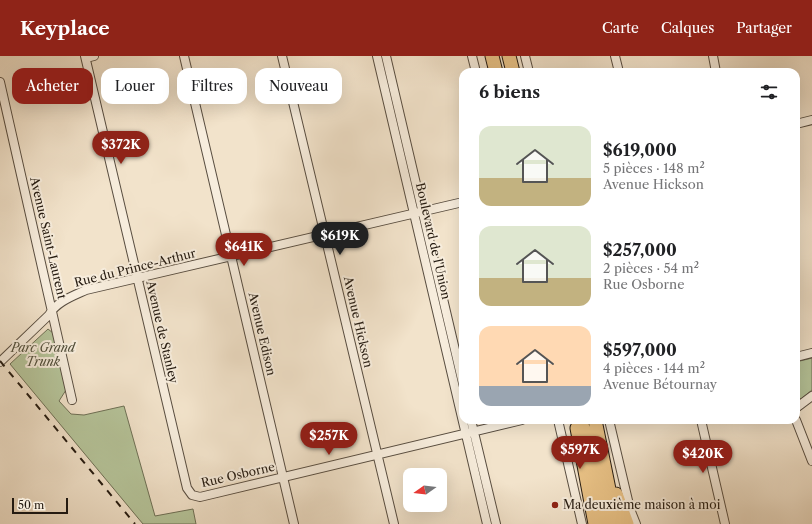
<!DOCTYPE html>
<html lang="fr">
<meta charset="utf-8">
<style>
body{margin:0;font-family:"Libre Caslon Text",serif;background:#f6f6f6;color:#202124;height:100vh;display:flex;flex-direction:column;font-size:15px;white-space:nowrap}
*{box-sizing:border-box;margin:0}
p{font-size:13px;color:#757577}
.icon{flex:none;width:22px;height:22px;fill:none;stroke:currentColor;stroke-width:2;stroke-linecap:round;stroke-linejoin:round}
.map{position:relative;flex:1;overflow:hidden}
.side{position:absolute;left:459px;top:12px;width:341px;height:356px;display:flex;flex-direction:column;background:#fff;border-radius:12px;box-shadow:0 4px 16px #0002}
.side>*{flex:none}
.hud{position:absolute;left:12px;top:12px;width:380px;height:36px;display:flex;gap:8px}
.needle{width:26px;rotate:256deg}
.tools{position:absolute;left:403px;top:412px;display:grid;gap:8px}
.tools a{display:grid;place-items:center;width:44px;height:44px;border-radius:8px;background:#fff;box-shadow:0 4px 16px #0002;font-size:20px}
.scale{position:absolute;left:12px;bottom:10px;width:56px;box-sizing:border-box;padding-left:4px;border:2px solid #251b11;border-top:0;font-size:11px;line-height:14px;white-space:nowrap;color:#251b11;-webkit-text-stroke:3px #f7eddd;paint-order:stroke}
.price{position:absolute;translate:-50% -34px;padding:0 9px;border-radius:14px;background:#8f2418;color:#fff;font-size:13px;line-height:26px;filter:drop-shadow(0 1px 2px #0008)}
.price::after{content:'';position:absolute;left:50%;top:24px;width:12px;height:9px;margin-left:-6px;background:inherit;clip-path:polygon(0 0,100% 0,50% 100%)}
.price.on{background:#222;color:#fff}
ul{padding:0;list-style:none}
li{display:flex;align-items:center;gap:12px;height:100px;padding:0 20px}
li span{display:grid;place-items:center;flex:none;width:112px;height:80px;border-radius:12px;color:#555}
li>.icon{margin-inline-start:auto}
span .icon{width:48px;height:48px;fill:#fffc;stroke-width:1}
li b{font-size:17px}
h2{display:flex;justify-content:space-between;align-items:center;height:48px;padding:0 20px;font-size:17px}
.pill{padding:0 14px;border-radius:12px;background:#fff;box-shadow:0 4px 16px #0002;font-size:14px;line-height:36px}
.pill.on{background:#8f2418;color:#fff}
header{display:flex;align-items:center;gap:24px;box-sizing:border-box;height:56px;padding:0 20px;background:#8f2418;color:#fff}
header strong{font-size:19px}
nav{display:flex;gap:22px;margin-inline-start:auto;font-size:14px}
.map>svg:first-child{display:block}
.green{fill:#b6c59b;stroke:#6e7056}
.lines{fill:none;stroke-linecap:round;stroke-linejoin:round}
.street-casing{stroke:#584d40;stroke-width:10}
.primary-casing{stroke:#251b11;stroke-width:15}
.street{stroke:#f7eddd;stroke-width:8}
.primary{stroke:#e9c286;stroke-width:13}
.rail{stroke:#251b11;stroke-width:2;stroke-dasharray:7 7;stroke-linecap:butt}
.poi-dot{fill:#8f2418;stroke:#f7eddd;stroke-width:1.5}
.labels{text-anchor:middle;stroke-width:4;stroke-linejoin:round;paint-order:stroke}
.street-label{font-size:12px;fill:#251b11;stroke:#f7eddd}
.park-label{font-size:12px;font-style:italic;fill:#504e3a;stroke:#f7eddd}
.poi-label{font-size:12px;fill:#251b11;stroke:#f7eddd;text-anchor:start}
</style>
<header>
<strong>Keyplace</strong>
<nav><a>Carte</a><a>Calques</a><a>Partager</a></nav>
</header>
<div class="map">
<svg width="812" height="468" viewBox="0 0 812 468">
<rect width="100%" height="100%" fill="#f2e3cb"/>
<filter id="stains"><feTurbulence type="fractalNoise" baseFrequency=".005" numOctaves="4"/><feColorMatrix values="0 0 0 0 .2 0 0 0 0 .09 0 0 0 0 .02 0 0 0 .5 -.17"/></filter>
<radialGradient id="worn" r=".72"><stop offset=".6" stop-color="#630" stop-opacity="0"/><stop offset="1" stop-color="#630" stop-opacity=".3"/></radialGradient>
<path class="green" d="M48,273L53,277L66,334L59,345L71,358L84,359L124,350L155,460L193,453L196,468H143L10,308Z
M812,302V334L801,343L796,340V306Z"/>
<g class="lines">
<g class="street-casing">
<path id="street" d="M85,0L187,432L192,439L200,441L522,364
M184,0L294,468
M282,0L394,468
M377,0L487,468
M386,0L463,328
M472,0L476,16
M525,0L529,16
M615,0L619,16
M713,0L716,16
M86,2L94,0
M0,26L72,344
M796,68L812,64
M796,301L812,297
M0,306L49,259C56,246 73,240 86,234L463,146
M796,352L812,340
M471,364L496,468
M558,364L582,468
M609,364L630,453L636,468
M701,364L725,468
M796,364L812,405"/>
</g>
<g class="primary-casing">
<path id="primary" d="M492,0L496,16
M509,0L513,16
M580,364L588,384L593,404L606,468
M595,364L616,468
M577,372L595,468
M616,438L627,468"/>
</g>
<use href="#street" class="street"/>
<use href="#primary" class="primary"/>
<path class="rail" d="M0,305L135,468"/>
</g>
<circle class="poi-dot" cx="555" cy="449" r="4"/>
<g class="labels">
<g class="street-label">
<text transform="translate(48 182) rotate(77)" y="4">Avenue Saint-Laurent</text>
<text transform="translate(433 185) rotate(77)" y="4">Boulevard de l'Union</text>
<text transform="translate(135 212) rotate(-14)" y="4">Rue du Prince-Arthur</text>
<text transform="translate(358 266) rotate(77)" y="4">Avenue Hickson</text>
<text transform="translate(162 276) rotate(77)" y="4">Avenue de Stanley</text>
<text transform="translate(262 278) rotate(77)" y="4">Avenue Edison</text>
<text transform="translate(238 419) rotate(-13)" y="4">Rue Osborne</text>
</g>
<g class="park-label">
<text x="43" y="296">Parc Grand<tspan x="43" dy="14">Trunk</tspan></text>
</g>
<g class="poi-label">
<text x="563" y="453">Ma deuxième maison à moi</text>
</g>
</g>
<rect width="100%" height="100%" filter="url(#stains)"/>
<rect width="100%" height="100%" fill="url(#worn)"/>
</svg>
<div class="tools">
<a><svg class="needle" viewBox="-14 -14 28 28"><path d="M0-13l5 13h-10z" fill="#e53935"/><path d="M0 13l5-13h-10z" fill="#757577"/></svg></a>
</div>
<div class="scale">50 m</div>
<b class="price" style="left:121px;top:109px">$372K</b>
<b class="price on" style="left:340px;top:200px">$619K</b>
<b class="price" style="left:244px;top:211px">$641K</b>
<b class="price" style="left:329px;top:400px">$257K</b>
<b class="price" style="left:580px;top:414px">$597K</b>
<b class="price" style="left:703px;top:418px">$420K</b>
<div class="hud">
<a class="pill on">Acheter</a>
<a class="pill">Louer</a>
<a class="pill">Filtres</a>
<a class="pill">Nouveau</a>
</div>
<section class="side">
<h2>6 biens<svg class="icon" aria-label="filters" viewBox="0 0 24 24"><path d="M4 7h16M4 17h16"/><circle cx="9" cy="7" r="2"/><circle cx="15" cy="17" r="2"/></svg></h2>
<ul>
<li><span style="background:linear-gradient(#dfe7d0 65%,#c2b280 0)"><svg class="icon" aria-label="home" viewBox="0 0 24 24"><path d="M3 11l9-7 9 7M6 9v11h12V9"/></svg></span><div><b>$619,000</b><p>5 pièces · 148 m²</p><p>Avenue Hickson</p></div></li>
<li><span style="background:linear-gradient(#dfe7d0 65%,#c2b280 0)"><svg class="icon" aria-label="home" viewBox="0 0 24 24"><path d="M3 11l9-7 9 7M6 9v11h12V9"/></svg></span><div><b>$257,000</b><p>2 pièces · 54 m²</p><p>Rue Osborne</p></div></li>
<li><span style="background:linear-gradient(#ffd9b3 75%,#9aa5b1 0)"><svg class="icon" aria-label="home" viewBox="0 0 24 24"><path d="M3 11l9-7 9 7M6 9v11h12V9"/></svg></span><div><b>$597,000</b><p>4 pièces · 144 m²</p><p>Avenue Bétournay</p></div></li>
</ul>
</section>
</div>
